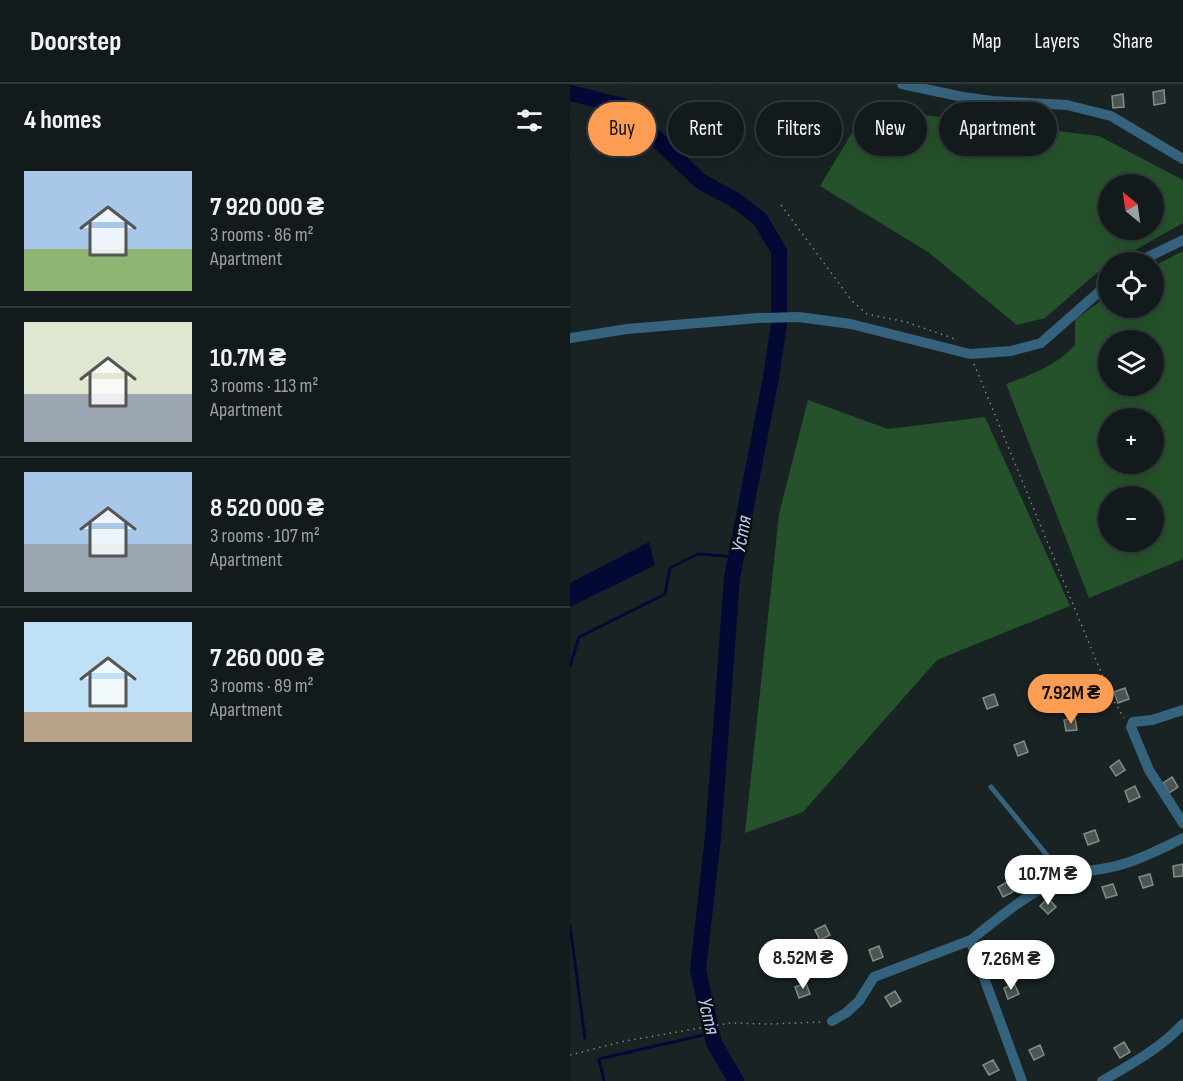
<!DOCTYPE html>
<meta charset="utf-8">
<style>
body{margin:0;font-family:"Sofia Sans Condensed",sans-serif;background:#1c2324;color:#f1f3f6;height:100vh;display:flex;flex-direction:column;font-size:22px;white-space:nowrap}
*{box-sizing:border-box;margin:0}
p{font-size:20px;color:#9da1a3}
.icon{flex:none;width:33px;height:33px;fill:none;stroke:currentColor;stroke-width:2;stroke-linecap:round;stroke-linejoin:round}
.map{position:relative;flex:1;overflow:hidden}
.side{display:flex;flex-direction:column;background:#131a1b;width:570px}
.side>*{flex:none}
.hud{position:absolute;left:18px;top:18px;width:504px;height:54px;display:flex;gap:12px}
.needle{width:39px;rotate:331deg}
.buttons{position:absolute;left:528px;top:90px;display:grid;gap:12px}
.buttons a{display:grid;place-items:center;width:66px;height:66px;border-radius:50%;background:#131a1b;box-shadow:0 6px 24px #0002,0 0 0 2px #32383a;font-size:30px}
.price{position:absolute;translate:-50% -51px;padding:0 14px;border-radius:21px;background:#fff;color:#222;font-size:20px;line-height:39px;filter:drop-shadow(0 2px 3px #0008)}
.price::after{content:'';position:absolute;left:50%;top:36px;width:18px;height:14px;margin-left:-9px;background:inherit;clip-path:polygon(0 0,100% 0,50% 100%)}
.price.active{background:#fd9d54;color:#111}
ul{padding:0;list-style:none}
li{display:flex;align-items:center;gap:18px;height:150px;padding:0 24px}
li+li{border-top:2px solid #32383a}
li span{display:grid;place-items:center;flex:none;width:168px;height:120px;border-radius:0px;color:#555}
li>.icon{margin-inline-start:auto}
span .icon{width:72px;height:72px;fill:#fffc;stroke-width:1}
li b{font-size:26px}
h2{display:flex;justify-content:space-between;align-items:center;height:72px;padding:0 24px;font-size:26px}
.chip{padding:0 21px;border-radius:27px;background:#131a1b;box-shadow:0 6px 24px #0002,0 0 0 2px #32383a;font-size:21px;line-height:54px}
.chip.active{background:#fd9d54;color:#111}
header{display:flex;align-items:center;gap:36px;box-sizing:border-box;height:84px;padding:0 30px;background:#131a1b;border-bottom:2px solid #32383a}
header strong{font-size:28px}
nav{display:flex;gap:33px;margin-inline-start:auto;font-size:21px}
main{display:flex;flex:1;min-height:0}
.map>svg:first-child{display:block}
.green{fill:#25522b;fill-rule:evenodd}
.water{fill:#030835}
.lines{fill:none;stroke-linecap:round;stroke-linejoin:round}
.stream{stroke:#030835;stroke-width:3}
.river{stroke:#030835;stroke-width:16}
.building{fill:#4b5653;stroke:#818d89;stroke-width:1.5}
.path{stroke:#7c8586;stroke-width:1.5;stroke-dasharray:1.5 4.5;stroke-linecap:butt}
.lane{stroke:#35627d;stroke-width:5}
.street{stroke:#35627d;stroke-width:10}
.labels{text-anchor:middle;stroke-width:4.5;stroke-linejoin:round;paint-order:stroke}
.water-label{font-size:21px;font-style:italic;fill:#b7cbfb;stroke:#070b0c}
</style>
<header>
<strong>Doorstep</strong>
<nav><a>Map</a><a>Layers</a><a>Share</a></nav>
</header>
<main>
<section class="side">
<h2>4 homes<svg class="icon" aria-label="filters" viewBox="0 0 24 24"><path d="M4 7h16M4 17h16"/><circle cx="9" cy="7" r="2"/><circle cx="15" cy="17" r="2"/></svg></h2>
<ul>
<li><span style="background:linear-gradient(#a9c7e8 65%,#8fb573 0)"><svg class="icon" aria-label="home" viewBox="0 0 24 24"><path d="M3 11l9-7 9 7M6 9v11h12V9"/></svg></span><div><b>7 920 000 ₴</b><p>3 rooms · 86 m²</p><p>Apartment</p></div></li>
<li><span style="background:linear-gradient(#dfe7d0 60%,#9aa5b1 0)"><svg class="icon" aria-label="home" viewBox="0 0 24 24"><path d="M3 11l9-7 9 7M6 9v11h12V9"/></svg></span><div><b>10.7M ₴</b><p>3 rooms · 113 m²</p><p>Apartment</p></div></li>
<li><span style="background:linear-gradient(#a9c7e8 60%,#9aa5b1 0)"><svg class="icon" aria-label="home" viewBox="0 0 24 24"><path d="M3 11l9-7 9 7M6 9v11h12V9"/></svg></span><div><b>8 520 000 ₴</b><p>3 rooms · 107 m²</p><p>Apartment</p></div></li>
<li><span style="background:linear-gradient(#bfe0f5 75%,#b9a48a 0)"><svg class="icon" aria-label="home" viewBox="0 0 24 24"><path d="M3 11l9-7 9 7M6 9v11h12V9"/></svg></span><div><b>7 260 000 ₴</b><p>3 rooms · 89 m²</p><p>Apartment</p></div></li>
</ul>
</section>
<div class="map">
<svg width="613" height="997" viewBox="0 0 613 997">
<rect width="100%" height="100%" fill="#192324"/>
<path class="green" d="M353,31L529,52L613,96V139L544,178H538V182L529,187L475,234L447,241L358,168L250,102L283,47ZM538,100H584V146H538Z
M613,167V475L519,514L436,300C461,291 487,281 505,261V236L538,211V224H584V182ZM538,256H584V302H538ZM538,334H584V380H538ZM538,412H584V458H538Z
M238,316L318,345L415,333L500,522L367,576L233,728L175,749L209,430Z"/>
<path class="water" d="M79,458L85,481L0,523V499Z"/>
<g class="lines">
<path class="stream" d="M0,582L9,553L95,510L100,484L128,470L167,473
M0,842L15,954
M34,997L29,975L142,949"/>
<path class="river" d="M0,9L53,22L130,97L165,116L190,135L209,167V240L201,294L162,494L143,753L128,886L144,959L166,997"/>
</g>
<path class="building" d="M594,6L595,19L584,21L583,8Z
M553,10L554,23L543,24L542,12Z
M518,602L521,613L511,617L507,606Z
M555,604L559,615L548,619L544,608Z
M424,610L428,621L417,625L413,614Z
M505,634L507,646L496,647L494,636Z
M454,657L458,668L448,672L444,661Z
M549,676L555,686L546,692L540,683Z
M602,693L608,703L599,709L593,699Z
M565,702L570,713L559,718L555,707Z
M525,746L529,757L518,761L514,750Z
M613,780V792L604,793L603,782Z
M580,790L583,801L573,804L569,793Z
M437,798L443,808L433,813L428,803Z
M543,800L547,811L536,814L532,803Z
M478,814L486,823L478,830L470,822Z
M255,841L260,851L250,856L245,846Z
M309,862L313,873L303,877L299,866Z
M236,899L240,910L229,914L225,903Z
M444,899L449,910L438,915L434,904Z
M325,907L331,917L321,923L315,913Z
M554,958L560,968L550,974L544,964Z
M470,961L474,971L464,976L459,966Z
M423,976L429,986L419,991L413,981Z"/>
<g class="lines">
<path class="path" d="M211,121L282,217L297,230L336,238L388,256
M404,280L540,610L554,634
M0,971L55,957L160,939L198,940L253,938"/>
<path class="lane" d="M421,703L494,792"/>
<path class="street" d="M332,0L393,13L422,17L497,21L541,32L613,75
M568,178L613,156
M0,254L57,245L188,234L229,233L281,240L400,270L441,267L471,259L538,200
M613,626L582,636L563,638L561,643L579,686L613,739
M262,937L276,929L289,917L304,893L401,856
M452,997L402,861L401,856C429,833 465,804 498,791C515,786 536,786 553,780C574,774 593,764 613,754
M532,997C560,981 591,964 613,940"/>
</g>
<g class="labels">
<g class="water-label">
<text transform="translate(171 450) rotate(-80)" y="7">Устя</text>
<text transform="translate(139 932) rotate(76)" y="7">Устя</text>
</g>
</g>
</svg>
<div class="buttons">
<a><svg class="needle" viewBox="-14 -14 28 28"><path d="M0-13l5 13h-10z" fill="#e53935"/><path d="M0 13l5-13h-10z" fill="#9da1a3"/></svg></a>
<a><svg class="icon" aria-label="locate" viewBox="0 0 24 24"><circle cx="12" cy="12" r="6"/><path d="M12 2v4M12 18v4M2 12h4M18 12h4"/></svg></a>
<a><svg class="icon" aria-label="layers" viewBox="0 0 24 24"><path d="M12 4l9 5-9 5-9-5zM3 14l9 5 9-5"/></svg></a>
<a>+</a>
<a>−</a>
</div>
<b class="price active" style="left:501px;top:641px">7.92M ₴</b>
<b class="price" style="left:478px;top:822px">10.7M ₴</b>
<b class="price" style="left:233px;top:906px">8.52M ₴</b>
<b class="price" style="left:441px;top:907px">7.26M ₴</b>
<div class="hud">
<a class="chip active">Buy</a>
<a class="chip">Rent</a>
<a class="chip">Filters</a>
<a class="chip">New</a>
<a class="chip">Apartment</a>
</div>
</div>
</main>
